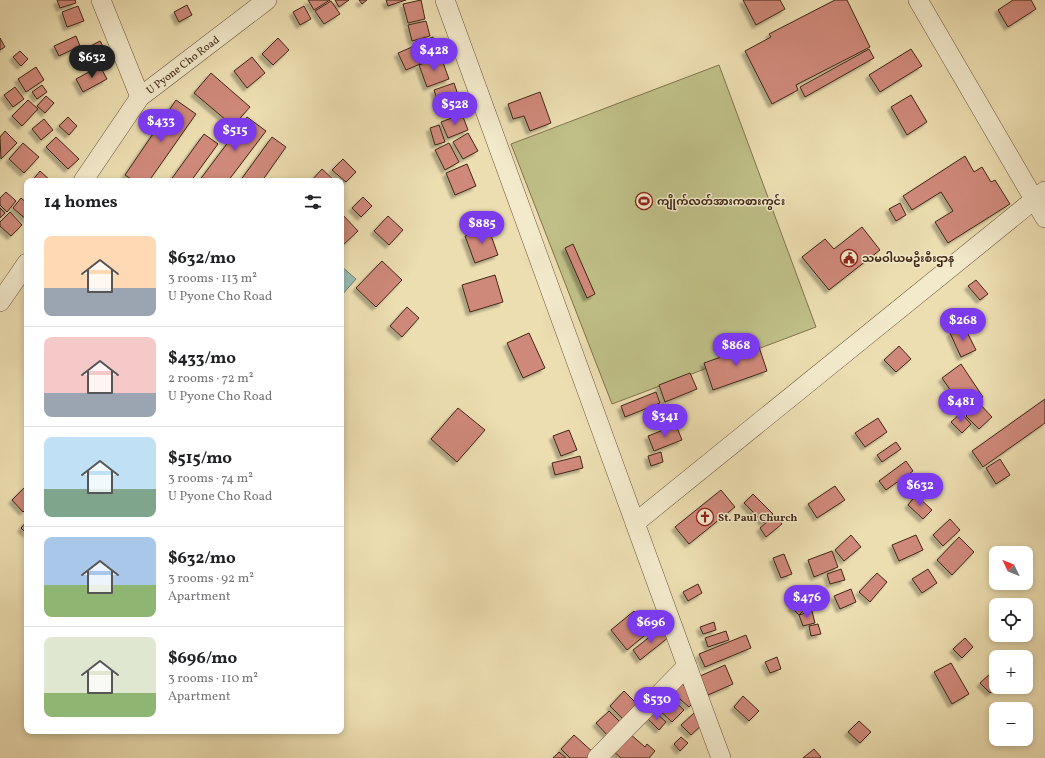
<!DOCTYPE html>
<meta charset="utf-8">
<style>
body{margin:0;font-family:Vollkorn,"Noto Sans Myanmar",serif;background:#f6f6f6;color:#202124;height:100vh;display:flex;flex-direction:column;font-size:15px;white-space:nowrap}
*{box-sizing:border-box;margin:0}
p{font-size:13px;color:#757577}
.icon{flex:none;width:22px;height:22px;fill:none;stroke:currentColor;stroke-width:2;stroke-linecap:round;stroke-linejoin:round}
.map{position:relative;flex:1;overflow:hidden}
.side{position:absolute;left:24px;top:178px;width:320px;height:556px;display:flex;flex-direction:column;background:#fff;border-radius:8px;box-shadow:0 2px 6px #0003}
.side>*{flex:none}
.needle{width:26px;rotate:313deg}
.fabs{position:absolute;left:989px;top:546px;display:grid;gap:8px}
.fabs a{display:grid;place-items:center;width:44px;height:44px;border-radius:8px;background:#fff;box-shadow:0 2px 6px #0003;font-size:20px}
.price{position:absolute;translate:-50% -34px;padding:0 9px;border-radius:14px;background:#7c3aed;color:#fff;font-size:13px;line-height:26px;filter:drop-shadow(0 1px 2px #0008)}
.price::after{content:'';position:absolute;left:50%;top:24px;width:12px;height:9px;margin-left:-6px;background:inherit;clip-path:polygon(0 0,100% 0,50% 100%)}
.price.current{background:#222;color:#fff}
ul{padding:0;list-style:none}
li{display:flex;align-items:center;gap:12px;height:100px;padding:0 20px}
li+li{border-top:1px solid #e0e0e0}
li span{display:grid;place-items:center;flex:none;width:112px;height:80px;border-radius:8px;color:#555}
li>.icon{margin-inline-start:auto}
span .icon{width:48px;height:48px;fill:#fffc;stroke-width:1}
li b{font-size:17px}
h2{display:flex;justify-content:space-between;align-items:center;height:48px;padding:0 20px;font-size:17px}
.map>svg:first-child{display:block}
.green{fill:#bfbf87;stroke:#80734e}
.water{fill:#99bbb1;stroke:#768073}
.building{fill:#cf897a;stroke:#412715;filter:url(#shadow)}
.lines{fill:none;stroke-linecap:round;stroke-linejoin:round}
.minor-casing{stroke:#6c553c;stroke-width:20}
.minor{stroke:#f3eacc;stroke-width:19}
.labels{text-anchor:middle;stroke-width:3;stroke-linejoin:round;paint-order:stroke}
.street-label{font-size:11px;fill:#412715;stroke:#f3eacc}
.poi-label{font-size:11px;font-weight:bold;fill:#412715;stroke:#f3eacc;text-anchor:start}
</style>
<div class="map">
<svg width="1045" height="758" viewBox="0 0 1045 758">
<defs>
<filter id="shadow"><feDropShadow dx="-3.5" dy="3.5" stdDeviation="1" flood-color="#0004"/></filter>
</defs>
<rect width="100%" height="100%" fill="#ecdeb1"/>
<filter id="stains"><feTurbulence type="fractalNoise" baseFrequency=".005" numOctaves="4"/><feColorMatrix values="0 0 0 0 .2 0 0 0 0 .09 0 0 0 0 .02 0 0 0 .5 -.17"/></filter>
<radialGradient id="worn" r=".72"><stop offset=".6" stop-color="#630" stop-opacity="0"/><stop offset="1" stop-color="#630" stop-opacity=".3"/></radialGradient>
<path class="green" d="M719,65L816,327L612,404L511,144Z"/>
<path class="water" d="M341,266L356,279L341,296Z"/>
<path class="building" d="M57,0H75L76,3L60,8Z
M308,0H330L314,10Z
M335,0H349L339,7Z
M359,0H367L362,4Z
M386,0H406L388,6Z
M421,0L425,19L408,23L403,4Z
M743,0H780L785,9L756,25Z
M835,0H847L870,47L796,85L798,90L772,104L745,51L771,37L769,34Z
M1013,0H1031L1036,9L1008,27L998,10Z
M331,1L340,14L324,24L315,11Z
M187,5L192,15L179,22L174,12Z
M78,6L84,21L67,27L62,12Z
M304,6L311,19L300,25L293,12Z
M426,21L430,36L412,41L408,25Z
M76,36L80,46L59,56L54,46Z
M433,37L440,53L421,61L414,44Z
M0,38L5,47L0,50Z
M278,38L289,50L273,65L262,54Z
M100,41L107,53L83,65L77,53Z
M412,47L420,64L406,70L398,53Z
M869,49L874,58L805,97L800,87Z
M911,49L922,66L880,92L869,75Z
M20,51L28,59L21,66L13,57Z
M252,57L265,73L247,88L234,71Z
M441,57L449,79L427,87L419,65Z
M100,66L107,79L83,92L76,79Z
M36,67L44,80L26,92L18,79Z
M211,73L250,107L233,126L194,93Z
M454,83L459,98L439,106L434,90Z
M42,85L47,92L37,99L32,92Z
M15,87L24,99L13,107L4,95Z
M540,92L551,123L530,131L524,116L513,119L508,104Z
M911,95L927,122L907,135L891,107Z
M46,96L54,103L45,113L37,106Z
M28,100L38,109L22,126L12,116Z
M176,100L196,114L149,181H134L125,175Z
M462,114L468,130L448,138L441,122Z
M68,117L77,126L69,135L59,126Z
M247,117L266,131L228,181H199Z
M44,119L53,130L41,140L32,129Z
M439,125L445,142L435,145L430,128Z
M5,131L17,143L1,159L0,137Z
M468,133L478,151L463,159L453,142Z
M204,134L218,144L191,181H170Z
M56,137L79,159L68,169L46,147Z
M272,137L286,147L262,181H240Z
M23,143L39,157L24,173L9,159Z
M449,143L459,162L445,170L435,150Z
M965,156L974,172L982,167L991,182L995,180L1010,204L948,243L935,222L953,211L941,192L912,210L903,196Z
M343,159L356,172L346,182L332,170Z
M467,164L476,186L455,195L446,173Z
M322,169L335,181H311Z
M40,171L51,181H32Z
M6,192L16,201L7,212L0,205V198Z
M363,197L372,206L361,217L352,208Z
M21,198L27,203V220L13,208Z
M900,203L906,215L896,221L889,209Z
M0,208L5,213L0,218Z
M10,212L22,225L11,236L0,226V222Z
M341,213L358,231L341,247Z
M388,216L403,230L389,245L374,231Z
M488,227L498,255L475,263L465,236Z
M862,227L880,250L829,290L802,257L825,239L834,249Z
M573,244L595,294L587,298L565,248Z
M382,261L402,280L376,307L356,288Z
M495,275L503,302L470,312L462,285Z
M976,280L988,294L980,300L968,286Z
M407,307L419,318L402,337L390,326Z
M964,326L976,350L961,357L950,333Z
M529,333L545,368L523,378L507,343Z
M758,344L767,371L713,390L704,363Z
M899,346L911,359L896,372L884,360Z
M961,364L983,397L964,410L942,378Z
M690,373L697,389L665,402L659,385Z
M656,392L660,403L625,417L621,406Z
M1045,399V423L983,467L972,451Z
M979,403L992,417L979,429L966,416Z
M458,408L485,430L457,462L431,439Z
M961,413L971,424L962,433L951,422Z
M878,418L887,432L865,447L855,433Z
M676,425L682,440L654,451L648,436Z
M569,430L577,450L561,456L553,436Z
M896,442L901,449L882,462L877,455Z
M661,452L663,462L651,466L648,456Z
M580,456L583,468L555,475L552,463Z
M1000,459L1010,475L996,484L986,468Z
M906,461L913,471L886,490L879,481Z
M27,485V508L23,512L12,500Z
M835,486L845,500L817,518L808,504Z
M721,490L735,507L689,544L675,527Z
M753,494L773,514L764,523L744,503Z
M916,495L932,510L923,519L908,505Z
M775,515L782,524L766,537L760,528Z
M950,519L960,530L943,546L933,535Z
M27,521V534L21,528Z
M851,535L861,547L844,561L835,550Z
M916,535L923,550L899,561L892,545Z
M959,537L974,552L952,575L937,560Z
M832,551L838,567L814,577L808,560Z
M784,554L792,574L781,578L773,558Z
M841,569L845,580L830,584L827,574Z
M928,569L937,583L922,593L912,579Z
M877,573L887,582L870,602L859,592Z
M698,584L702,593L688,601L683,592Z
M851,589L856,602L840,609L834,596Z
M807,593L814,601L799,615L791,607Z
M634,611L650,631L627,650L611,630Z
M812,611L815,623L803,626L799,615Z
M714,622L716,630L703,634L700,627Z
M818,624L821,634L811,636L809,626Z
M661,628L669,637L640,660L633,650Z
M726,631L729,640L708,647L705,638Z
M746,635L751,648L705,667L699,654Z
M965,638L973,647L962,658L953,649Z
M777,657L781,669L770,673L765,662Z
M951,663L969,694L952,704L934,672Z
M725,665L733,684L708,695L700,676Z
M991,673L996,678L997,687L990,693L980,683Z
M681,683L698,698L689,707L672,692Z
M624,691L637,704L623,719L610,706Z
M668,695L684,710L672,722L656,707Z
M743,696L759,711L749,721L734,707Z
M609,711L622,724L609,737L596,723Z
M655,712L666,722L659,730L648,719Z
M694,713L704,723L691,735L681,725Z
M859,721L871,732L860,743L848,732Z
M629,733L645,747L647,744L655,751L649,758H621L612,750Z
M574,735L595,754L591,758H570L561,749Z
M681,737L688,743L680,751L674,744Z
M814,749L821,757L820,758H803Z
M559,752L566,758H553Z"/>
<g class="lines">
<g class="minor-casing">
<g id="minor">
<path d="M101,0L140,97"/>
<path d="M445,0L687,666L597,758"/>
<path d="M918,0L1045,218"/>
<path id="s1" d="M83,181L140,97L267,0"/>
<path d="M0,302L27,263"/>
<path d="M635,523L1045,191"/>
<path d="M687,666L721,758"/>
</g>
</g>
<use href="#minor" class="minor"/>
</g>
<defs>
<g id="stadium-ring" transform="scale(0.9)"><circle r="9.5" fill="#f3eacc" stroke="#8f2418" stroke-width="1.5"/><path d="M0-5a6.5 5 0 1 0 0 10a6.5 5 0 1 0 0-10ZM-3.5-1.8h7v3.6h-7Z" fill="#8f2418"/></g>
<g id="civic-ring" transform="scale(0.9)"><circle r="9.5" fill="#f3eacc" stroke="#8f2418" stroke-width="1.5"/><path d="M-.6-6.5H3V-4.5H.6V-3L4-1V1h2V6H-6V1h2V-1L-.6-3ZM-1.2 2.5V6h2.4V2.5Z" fill="#8f2418"/></g>
<g id="church-ring" transform="scale(0.9)"><circle r="9.5" fill="#f3eacc" stroke="#8f2418" stroke-width="1.5"/><path d="M-1.2-6h2.4v3.5h3.3v2.4h-3.3V6h-2.4V-.1h-3.3v-2.4h3.3Z" fill="#8f2418"/></g>
</defs>
<g fill-rule="evenodd">
<use href="#stadium-ring" x="644" y="201"/>
<use href="#civic-ring" x="849" y="258"/>
<use href="#church-ring" x="705" y="517"/>
</g>
<g class="labels">
<g class="street-label">
<text dy="4" stroke="none"><textPath href="#s1" startOffset="155">U Pyone Cho Road</textPath></text>
</g>
<g class="poi-label">
<text x="657" y="205">ကျိုက်လတ်အားကစားကွင်း</text>
<text x="862" y="262">သမဝါယမဦးစီးဌာန</text>
<text x="718" y="521">St. Paul Church</text>
</g>
</g>
<rect width="100%" height="100%" filter="url(#stains)"/>
<rect width="100%" height="100%" fill="url(#worn)"/>
</svg>
<div class="fabs">
<a><svg class="needle" viewBox="-14 -14 28 28"><path d="M0-13l5 13h-10z" fill="#e53935"/><path d="M0 13l5-13h-10z" fill="#757577"/></svg></a>
<a><svg class="icon" aria-label="locate" viewBox="0 0 24 24"><circle cx="12" cy="12" r="6"/><path d="M12 2v4M12 18v4M2 12h4M18 12h4"/></svg></a>
<a>+</a>
<a>−</a>
</div>
<b class="price" style="left:434px;top:72px">$428</b>
<b class="price current" style="left:92px;top:79px">$632</b>
<b class="price" style="left:455px;top:126px">$528</b>
<b class="price" style="left:161px;top:143px">$433</b>
<b class="price" style="left:235px;top:152px">$515</b>
<b class="price" style="left:482px;top:245px">$885</b>
<b class="price" style="left:963px;top:342px">$268</b>
<b class="price" style="left:736px;top:367px">$868</b>
<b class="price" style="left:961px;top:423px">$481</b>
<b class="price" style="left:665px;top:438px">$341</b>
<b class="price" style="left:920px;top:507px">$632</b>
<b class="price" style="left:807px;top:619px">$476</b>
<b class="price" style="left:651px;top:644px">$696</b>
<b class="price" style="left:657px;top:721px">$530</b>
<section class="side">
<h2>14 homes<svg class="icon" aria-label="filters" viewBox="0 0 24 24"><path d="M4 7h16M4 17h16"/><circle cx="9" cy="7" r="2"/><circle cx="15" cy="17" r="2"/></svg></h2>
<ul>
<li><span style="background:linear-gradient(#ffd9b3 65%,#9aa5b1 0)"><svg class="icon" aria-label="home" viewBox="0 0 24 24"><path d="M3 11l9-7 9 7M6 9v11h12V9"/></svg></span><div><b>$632/mo</b><p>3 rooms · 113 m²</p><p>U Pyone Cho Road</p></div></li>
<li><span style="background:linear-gradient(#f6c9c9 70%,#9aa5b1 0)"><svg class="icon" aria-label="home" viewBox="0 0 24 24"><path d="M3 11l9-7 9 7M6 9v11h12V9"/></svg></span><div><b>$433/mo</b><p>2 rooms · 72 m²</p><p>U Pyone Cho Road</p></div></li>
<li><span style="background:linear-gradient(#bfe0f5 65%,#7fa58c 0)"><svg class="icon" aria-label="home" viewBox="0 0 24 24"><path d="M3 11l9-7 9 7M6 9v11h12V9"/></svg></span><div><b>$515/mo</b><p>3 rooms · 74 m²</p><p>U Pyone Cho Road</p></div></li>
<li><span style="background:linear-gradient(#a9c7e8 60%,#8fb573 0)"><svg class="icon" aria-label="home" viewBox="0 0 24 24"><path d="M3 11l9-7 9 7M6 9v11h12V9"/></svg></span><div><b>$632/mo</b><p>3 rooms · 92 m²</p><p>Apartment</p></div></li>
<li><span style="background:linear-gradient(#dfe7d0 70%,#8fb573 0)"><svg class="icon" aria-label="home" viewBox="0 0 24 24"><path d="M3 11l9-7 9 7M6 9v11h12V9"/></svg></span><div><b>$696/mo</b><p>3 rooms · 110 m²</p><p>Apartment</p></div></li>
</ul>
</section>
</div>
